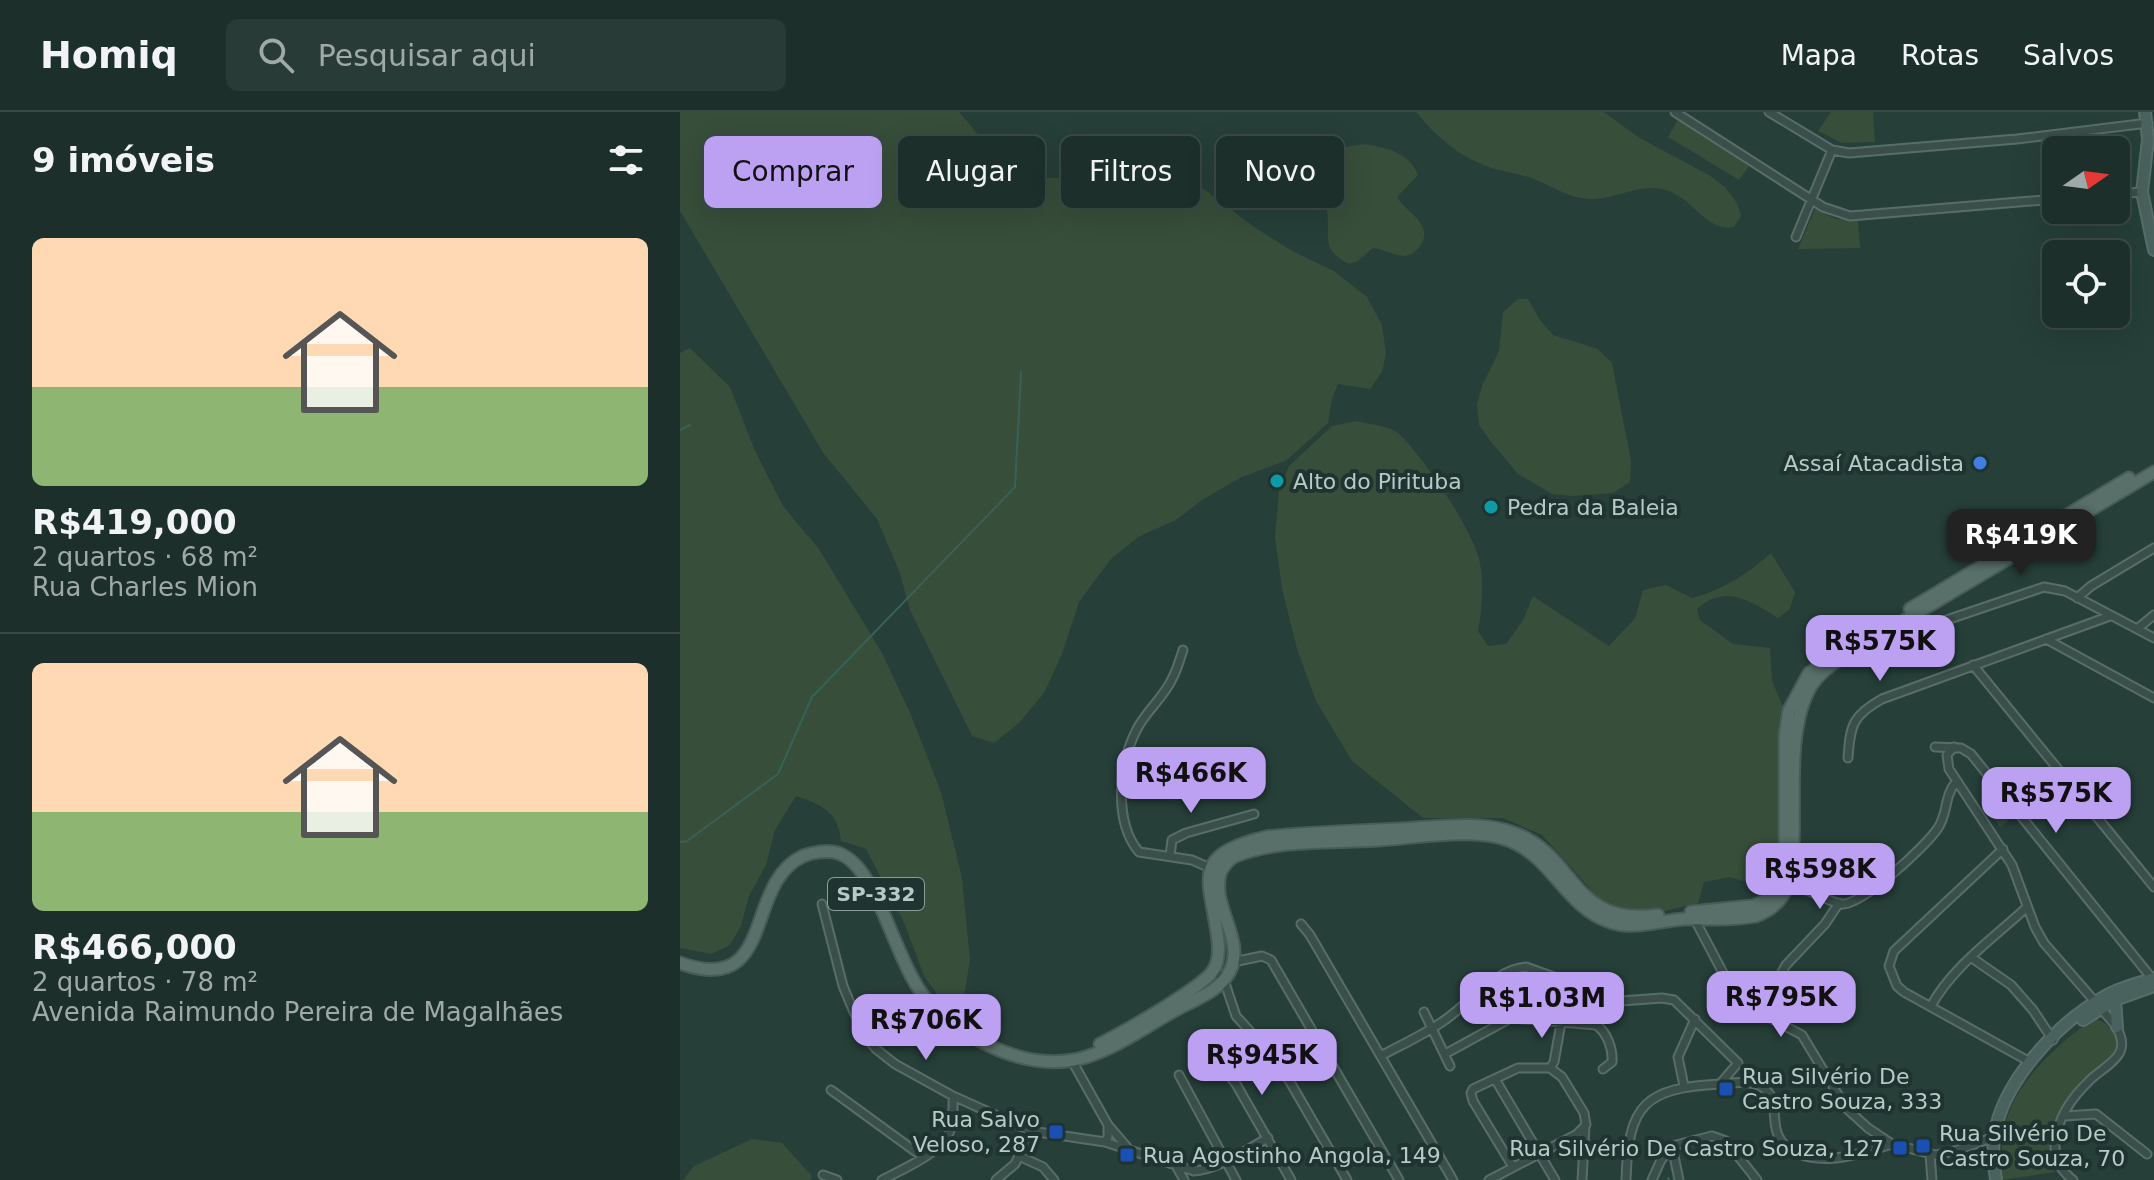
<!DOCTYPE html>
<html lang="pt">
<meta charset="utf-8">
<style>
body{margin:0;font-family:"DejaVu Sans",sans-serif;background:#293b37;color:#f1f3f6;height:100vh;display:flex;flex-direction:column;font-size:30px;white-space:nowrap}
*{box-sizing:border-box;margin:0}
p{font-size:26px;color:#a0a9a9}
.icon{flex:none;width:44px;height:44px;fill:none;stroke:currentColor;stroke-width:2;stroke-linecap:round;stroke-linejoin:round}
.map{position:relative;flex:1;overflow:hidden}
.details{display:flex;flex-direction:column;background:#1c2f2b;width:680px}
.details>*{flex:none}
.hud{position:absolute;left:24px;top:24px;width:760px;height:72px;display:flex;gap:16px}
.needle{width:52px;rotate:76deg}
.buttons{position:absolute;left:1362px;top:24px;display:grid;gap:16px}
.buttons a{display:grid;place-items:center;width:88px;height:88px;border-radius:12px;background:#1c2f2b;box-shadow:0 8px 32px #0002,0 0 0 2px #3a4a47;font-size:40px}
.price{position:absolute;translate:-50% -68px;padding:0 18px;border-radius:16px;background:#bca0f2;color:#111;font-size:26px;line-height:52px;filter:drop-shadow(0 2px 4px #0008)}
.price::after{content:'';position:absolute;left:50%;top:48px;width:24px;height:18px;margin-left:-12px;background:inherit;clip-path:polygon(0 0,100% 0,50% 100%)}
.price.active{background:#222;color:#fff}
ul{padding:0;list-style:none}
li{display:grid;align-content:center;gap:16px;height:424px;padding:0 32px}
li+li{border-top:2px solid #3a4a47}
li span{display:grid;place-items:center;height:248px;border-radius:12px;color:#555}
li>.icon{margin-inline-start:auto}
span .icon{width:144px;height:144px;fill:#fffc;stroke-width:1}
li b{font-size:34px}
h2{display:flex;justify-content:space-between;align-items:center;height:96px;padding:0 32px;font-size:34px}
.pill{padding:0 28px;border-radius:12px;background:#1c2f2b;box-shadow:0 8px 32px #0002,0 0 0 2px #3a4a47;font-size:28px;line-height:72px}
.pill.active{background:#bca0f2;color:#111}
header{display:flex;align-items:center;gap:48px;box-sizing:border-box;height:112px;padding:0 40px;background:#1c2f2b;border-bottom:2px solid #3a4a47}
header strong{font-size:38px}
nav{display:flex;gap:44px;margin-inline-start:auto;font-size:28px}
.search{width:560px;height:72px;background:#293b37;display:flex;align-items:center;gap:20px;box-sizing:border-box;padding:0 28px;border-radius:12px;color:#a0a9a9;font-size:30px}
main{display:flex;flex:1;min-height:0}
.map>svg:first-child{display:block}
.green{fill:#374e3a}
.lines{fill:none;stroke-linecap:round;stroke-linejoin:round}
.stream{stroke:#386157;stroke-width:2}
.minor-casing{stroke:#586d69;stroke-width:11}
.secondary-casing{stroke:#586d69;stroke-width:14}
.primary-casing{stroke:#475b57;stroke-width:15}
.minor{stroke:#3a4f4a;stroke-width:7}
.secondary{stroke:#49625d;stroke-width:10}
.primary{stroke:#586f6a;stroke-width:11}
.shop-dot{fill:#3f7fe0;stroke:#1f3430;stroke-width:3}
.culture-dot{fill:#0f9aa8;stroke:#1f3430;stroke-width:3}
.transit-dot{fill:#1a4fb4;stroke:#1f3430;stroke-width:3}
.labels{text-anchor:middle;stroke-width:8;stroke-linejoin:round;paint-order:stroke}
.shield{fill:#1f3430;stroke:#899d99;stroke-width:2}
.shield-label{font-size:20px;font-weight:bold;fill:#b7cac6}
.poi-label{font-size:22px;fill:#b7cac6;stroke:#1f3430;text-anchor:start}
</style>
<header>
<strong>Homiq</strong>
<div class="search"><svg class="icon" aria-label="search" viewBox="0 0 24 24"><circle cx="10" cy="10" r="6"/><path d="M15 15l6 6"/></svg>Pesquisar aqui</div>
<nav><a>Mapa</a><a>Rotas</a><a>Salvos</a></nav>
</header>
<main>
<section class="details">
<h2>9 imóveis<svg class="icon" aria-label="filters" viewBox="0 0 24 24"><path d="M4 7h16M4 17h16"/><circle cx="9" cy="7" r="2"/><circle cx="15" cy="17" r="2"/></svg></h2>
<ul>
<li><span style="background:linear-gradient(#ffd9b3 60%,#8fb573 0)"><svg class="icon" aria-label="home" viewBox="0 0 24 24"><path d="M3 11l9-7 9 7M6 9v11h12V9"/></svg></span><div><b>R$419,000</b><p>2 quartos · 68 m²</p><p>Rua Charles Mion</p></div></li>
<li><span style="background:linear-gradient(#ffd9b3 60%,#8fb573 0)"><svg class="icon" aria-label="home" viewBox="0 0 24 24"><path d="M3 11l9-7 9 7M6 9v11h12V9"/></svg></span><div><b>R$466,000</b><p>2 quartos · 78 m²</p><p>Avenida Raimundo Pereira de Magalhães</p></div></li>
</ul>
</section>
<div class="map">
<svg width="1474" height="1068" viewBox="0 0 1474 1068">
<rect width="100%" height="100%" fill="#263f39"/>
<path class="green" d="M0,0H279L304,29L324,34L342,53L367,66L473,62L521,75L577,117L614,140L654,159L687,185L702,213L706,242L702,260L690,277L658,272L652,287L648,311L607,348L560,366L522,388L496,408L460,424L431,447L399,490L382,542L364,581L339,611L314,631L292,624L230,498L219,459L197,407L144,342L0,99Z
M736,0H924L958,25L1029,63L1045,75L1057,91L1061,104L1054,115C1025,121 1012,82 981,77C955,72 934,89 909,87C888,86 870,73 851,66C839,62 827,60 815,57C782,47 757,26 736,0Z
M1151,0H1193L1195,30L1162,31L1138,19Z
M998,8L1069,54L1059,68L988,25Z
M685,32C707,36 729,40 738,63L717,85C725,100 754,111 741,133C737,139 732,143 725,144C715,144 704,137 693,136L678,149L669,152C639,137 651,125 647,99C645,89 636,80 636,70C636,42 663,34 685,32Z
M1135,97L1156,107L1178,109L1180,136L1118,137Z
M838,187H848L860,208L873,223L918,237L932,251L951,349L950,370L933,381L893,384L872,382L838,362L811,330L799,313L797,292L802,274L819,239L823,200Z
M10,236L50,275L75,339L103,394L139,437L202,541L231,603L261,680L282,766L290,848L282,896L260,886L244,864L223,808L186,737L161,729C158,699 142,693 116,684L95,718L86,753L69,784L61,814L50,833L32,842L0,836V241Z
M677,309C689,312 709,314 718,321C743,344 794,419 800,451C804,474 802,496 798,519L808,534L826,532L843,508L853,484L929,534L955,506L963,478L986,473L1012,486C1044,477 1066,463 1091,441L1115,480L1110,497L1098,506C1071,489 1045,471 1017,497L1020,508L1053,532L1090,536L1092,569L1103,595L1100,760L1085,776L1050,765L1024,770L1018,791L977,801L940,799L921,789L862,723L823,706H743L672,649L636,589L617,537L602,477L595,426L599,378L609,354L652,314Z
M1317,689L1329,708L1320,715L1307,696Z
M1413,907C1426,908 1436,920 1438,933C1431,946 1417,954 1406,964C1381,988 1359,1025 1375,1060L1322,1068C1322,1053 1321,1038 1323,1024C1329,975 1375,934 1413,907Z
M72,1027L102,1031L132,1064L130,1068H3L14,1054Z"/>
<g class="lines">
<path class="stream" d="M0,318L10,313
M0,730L7,729L98,662L132,585L335,375L341,260
M988,1066L989,1068"/>
<g class="minor-casing">
<path id="minor" d="M995,0L1143,95L1170,104L1376,87
M1089,0L1152,38L1169,41L1337,27L1468,11
M1436,82L1462,80
M1116,125L1152,38
M1397,486L1411,474L1474,436
M1457,517L1474,503
M1366,527L1474,586
M1187,535L1364,475L1385,479L1474,526
M503,538C500,547 497,558 492,567C484,585 466,599 457,617C439,651 433,709 459,740L512,748L530,756
M1293,553L1474,775
M1255,635L1281,636L1291,642L1474,869
M1274,635L1267,643L1269,657L1332,753L1355,815L1364,831L1437,915C1440,923 1444,931 1440,940C1434,952 1417,960 1408,970C1382,995 1357,1041 1393,1068
M1168,646C1170,613 1173,603 1202,587L1430,504
M1323,737L1214,839L1209,854L1217,874L1224,880L1350,950
M490,744L492,728L506,721L574,702
M1108,770C1124,776 1147,788 1160,792C1180,796 1247,733 1258,716C1268,701 1264,684 1276,670
M142,792L163,874L173,898L188,927L196,937L215,952L273,984L351,1019L425,1030L514,1059C540,1057 565,1038 588,1026
M1014,806L1051,876L1079,900L1122,923L1166,996L1188,1016L1212,1032L1256,1043L1278,1038L1314,1025
M621,812L630,823L773,1068
M1292,846L1331,873L1353,898L1373,928
M553,850L582,844L591,848L719,1068
M534,858L544,868L556,904L599,951L667,1068
M1251,894C1273,854 1314,826 1347,795
M744,900L770,954
M1079,900L1106,853L1145,812L1159,791
M519,925L556,972L611,1068
M765,942L831,906L916,913C927,920 933,937 932,950L923,957
M701,944C721,933 743,923 762,910C787,894 815,857 846,855L941,889L982,886L994,888L1058,951L1040,972
M391,947L428,1013V1025L425,1030
M870,956L874,950L881,911
M499,963L556,1068
M815,967L875,1068
M1004,974L998,945L1015,907
M151,978L243,1045
M1384,1004L1416,1002L1467,1042
M429,1014L447,1035
M992,1034L999,1068
M1250,1043L1252,1068
M339,1044L363,1055L374,1068
M495,1052L504,1068
M143,1063L157,1068
M202,1068C221,1058 261,1041 269,1021C274,1010 273,996 273,984
M316,1068L335,1052L351,1019
M809,1068L897,1022L906,1013L904,1001L882,965L870,956H838L793,977L791,981L793,989L833,1055
M902,1068L905,1014
M946,1068C948,992 965,976 1040,972C1055,971 1075,967 1087,979C1103,994 1082,1025 1117,1041C1146,1054 1184,1041 1212,1032
M972,1068L981,1048L992,1034L1032,1024L1046,1029L1077,1068"/>
</g>
<g class="secondary-casing">
<path id="secondary" d="M1465,0L1468,27L1462,80L1474,138
M1435,888L1437,915
M1403,908L1435,888L1474,874
M1316,1068C1314,1054 1312,1039 1314,1025C1322,970 1376,913 1422,886C1437,876 1457,872 1474,866"/>
</g>
<g class="primary-casing">
<path id="primary" d="M1230,497L1449,366
M1011,800L1073,794L1086,788L1098,777L1105,750V623L1109,598L1129,561L1164,536
M0,851C97,886 63,772 123,744C133,740 147,738 158,741C202,756 214,861 256,898C296,933 352,961 406,945C436,936 464,916 492,900C511,889 540,880 550,859C566,826 529,793 541,759C545,752 550,746 558,743C602,727 653,731 698,728C738,726 801,713 837,732C874,751 889,797 930,810C954,818 979,809 1003,807C1027,806 1051,809 1076,804C1092,798 1103,788 1109,771C1121,712 1101,626 1131,574C1138,563 1152,552 1163,545L1474,360
M420,932C442,921 520,877 533,859C539,850 539,839 538,829C531,767 507,744 586,725C631,720 676,719 721,717C758,715 802,708 837,722C897,746 892,815 978,803"/>
</g>
<use href="#minor" class="minor"/>
<use href="#secondary" class="secondary"/>
<use href="#primary" class="primary"/>
</g>
<circle class="shop-dot" cx="1300" cy="351" r="8"/>
<g class="culture-dot">
<circle cx="597" cy="369" r="8"/>
<circle cx="811" cy="395" r="8"/>
</g>
<g class="transit-dot">
<rect x="1038" y="969" width="16" height="16" rx="4"/>
<rect x="368" y="1012" width="16" height="16" rx="4"/>
<rect x="1235" y="1026" width="16" height="16" rx="4"/>
<rect x="1212" y="1028" width="16" height="16" rx="4"/>
<rect x="439" y="1035" width="16" height="16" rx="4"/>
</g>
<g class="labels">
<rect class="shield" x="148" y="766" width="96" height="32" rx="6"/>
<g class="shield-label">
<text x="196" y="789">SP-332</text>
</g>
<g class="poi-label">
<text x="1284" y="359" text-anchor="end">Assaí Atacadista</text>
<text x="613" y="377">Alto do Pirituba</text>
<text x="827" y="403">Pedra da Baleia</text>
<text x="1062" y="972">Rua Silvério De<tspan x="1062" dy="25">Castro Souza, 333</tspan></text>
<text x="360" y="1015" text-anchor="end">Rua Salvo<tspan x="360" dy="25">Veloso, 287</tspan></text>
<text x="1259" y="1029">Rua Silvério De<tspan x="1259" dy="25">Castro Souza, 70</tspan></text>
<text x="1204" y="1044" text-anchor="end">Rua Silvério De Castro Souza, 127</text>
<text x="463" y="1051">Rua Agostinho Angola, 149</text>
</g>
</g>
</svg>
<div class="buttons">
<a><svg class="needle" viewBox="-14 -14 28 28"><path d="M0-13l5 13h-10z" fill="#e53935"/><path d="M0 13l5-13h-10z" fill="#a0a9a9"/></svg></a>
<a><svg class="icon" aria-label="locate" viewBox="0 0 24 24"><circle cx="12" cy="12" r="6"/><path d="M12 2v4M12 18v4M2 12h4M18 12h4"/></svg></a>
</div>
<b class="price active" style="left:1341px;top:465px">R$419K</b>
<b class="price" style="left:1200px;top:571px">R$575K</b>
<b class="price" style="left:511px;top:703px">R$466K</b>
<b class="price" style="left:1376px;top:723px">R$575K</b>
<b class="price" style="left:1140px;top:799px">R$598K</b>
<b class="price" style="left:1101px;top:927px">R$795K</b>
<b class="price" style="left:862px;top:928px">R$1.03M</b>
<b class="price" style="left:246px;top:950px">R$706K</b>
<b class="price" style="left:582px;top:985px">R$945K</b>
<div class="hud">
<a class="pill active">Comprar</a>
<a class="pill">Alugar</a>
<a class="pill">Filtros</a>
<a class="pill">Novo</a>
</div>
</div>
</main>
